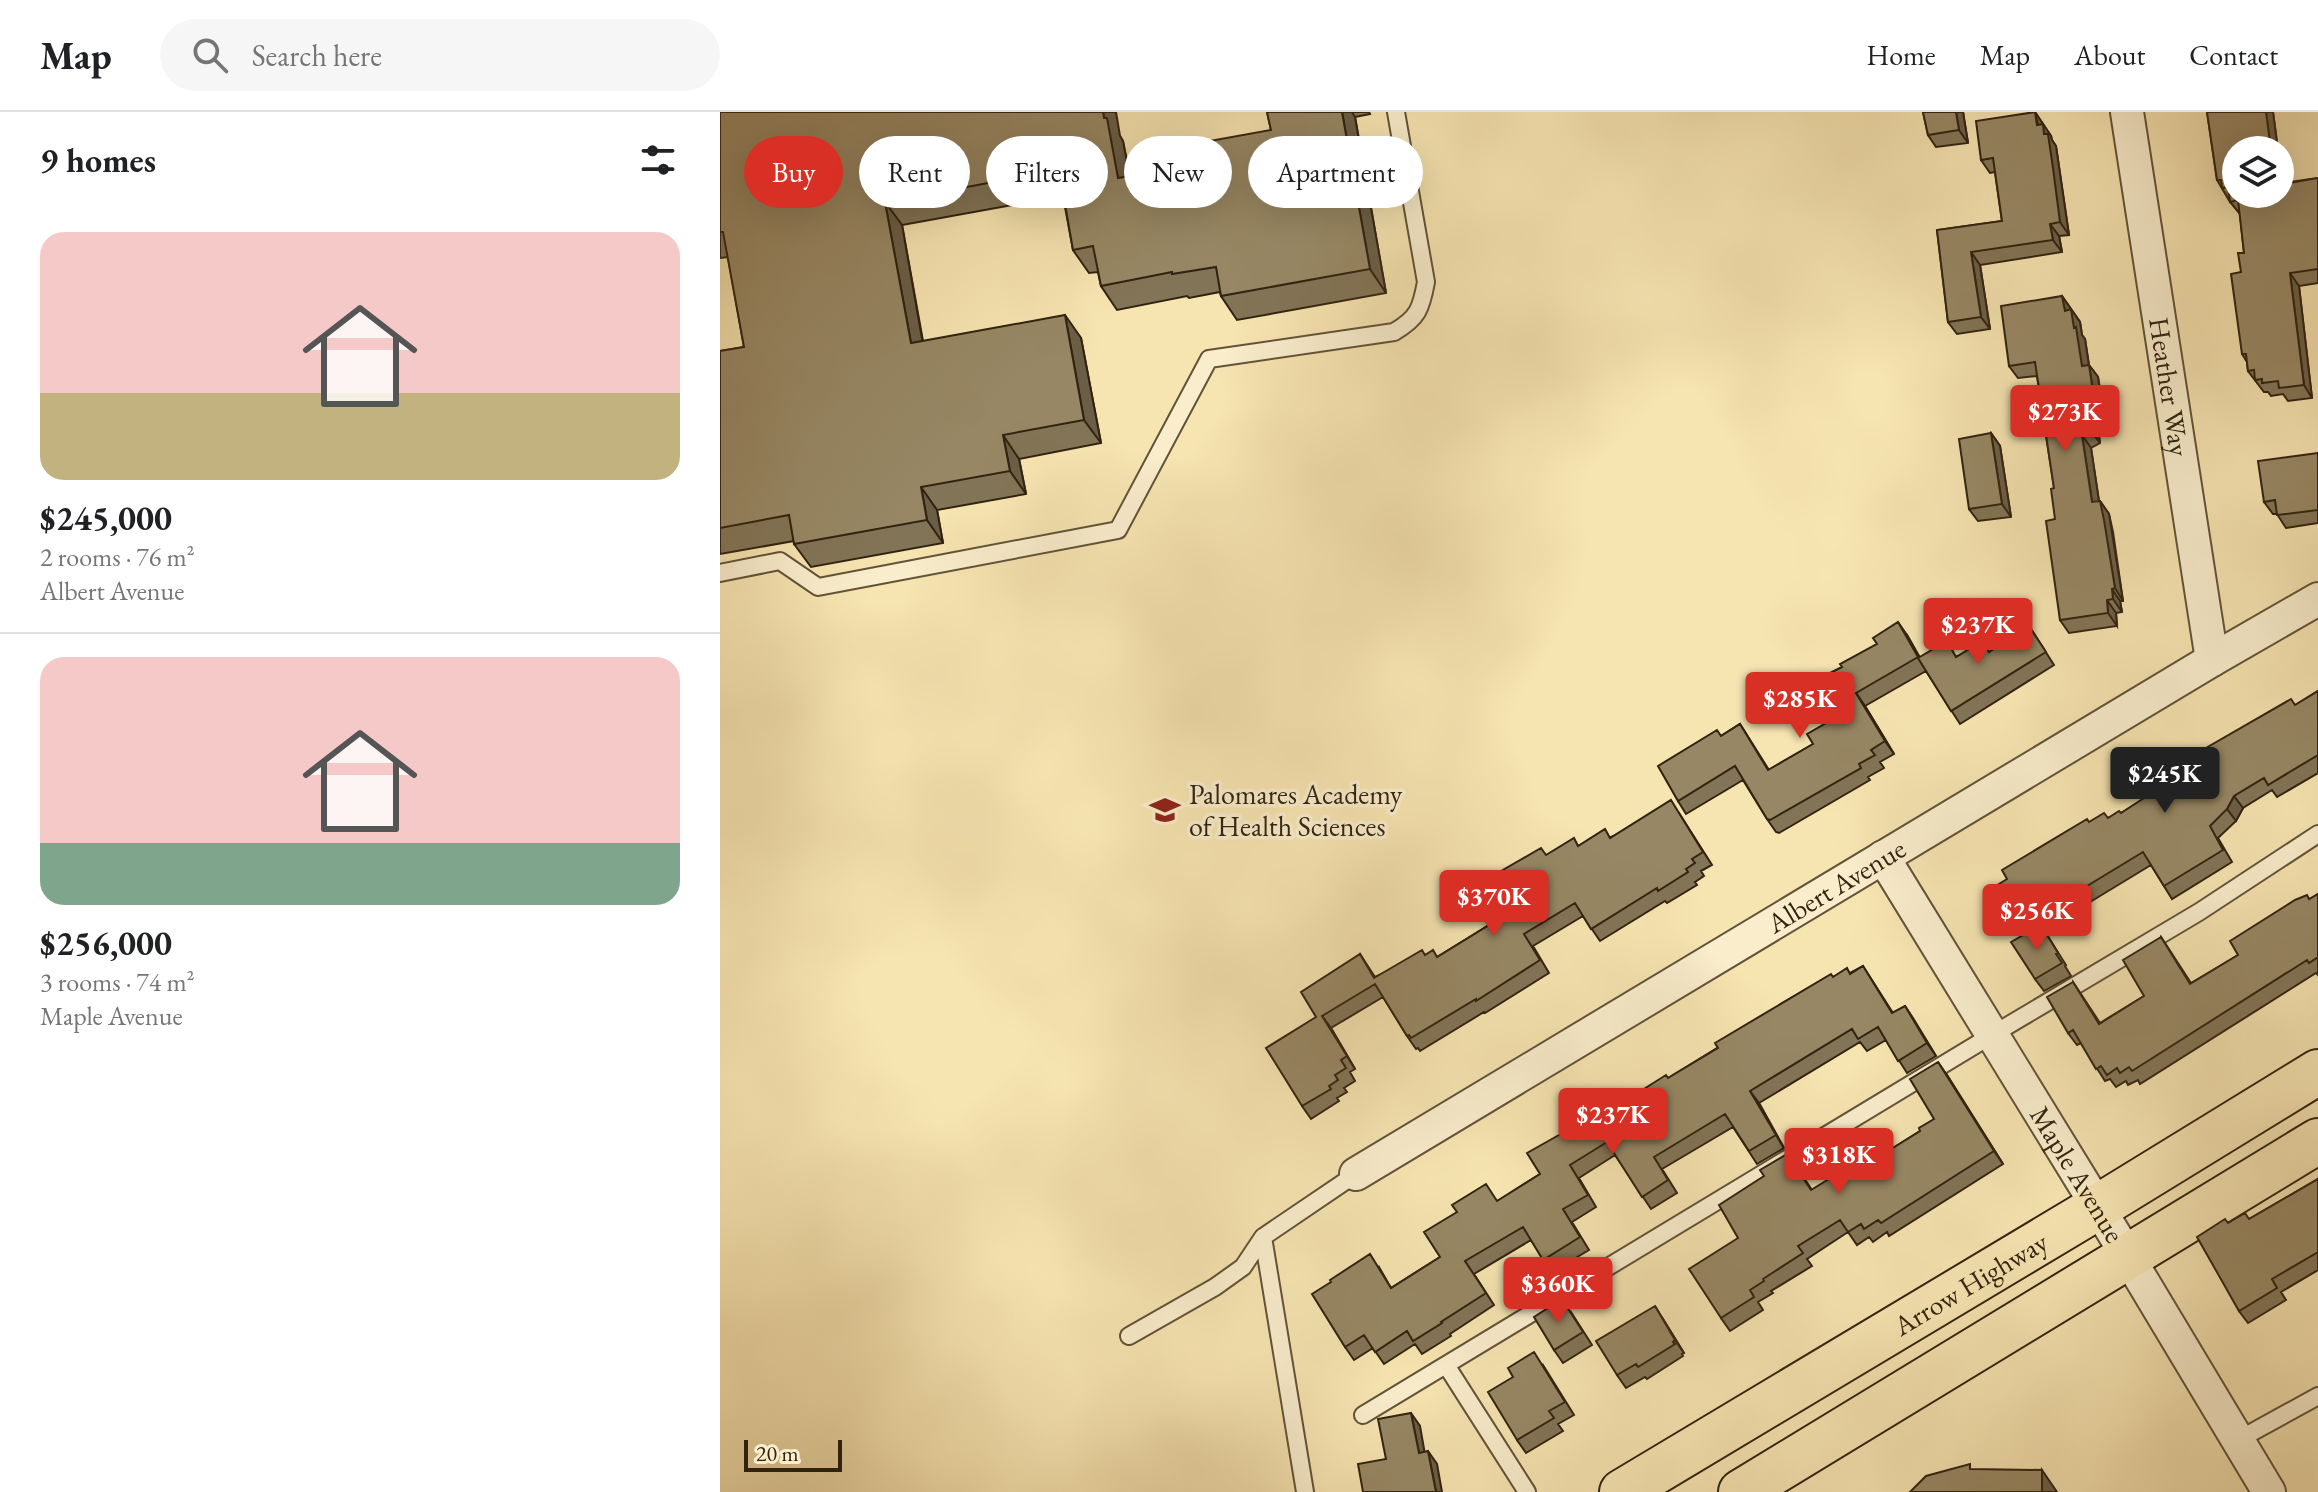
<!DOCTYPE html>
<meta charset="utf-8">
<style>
body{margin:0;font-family:"EB Garamond",serif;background:#f6f6f6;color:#202124;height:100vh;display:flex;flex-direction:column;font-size:30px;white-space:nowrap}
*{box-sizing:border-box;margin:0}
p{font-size:26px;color:#757577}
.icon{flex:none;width:44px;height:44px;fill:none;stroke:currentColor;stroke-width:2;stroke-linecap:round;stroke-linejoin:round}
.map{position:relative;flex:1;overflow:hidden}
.panel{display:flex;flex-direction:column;background:#fff;width:720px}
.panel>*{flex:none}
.guide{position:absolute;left:24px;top:24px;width:760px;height:72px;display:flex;gap:16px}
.buttons{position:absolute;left:1502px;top:24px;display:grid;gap:16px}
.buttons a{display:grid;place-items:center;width:72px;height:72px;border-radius:50%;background:#fff;box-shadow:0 8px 32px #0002;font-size:40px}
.scale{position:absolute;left:24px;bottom:20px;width:98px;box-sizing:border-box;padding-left:8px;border:4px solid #312310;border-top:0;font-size:22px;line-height:28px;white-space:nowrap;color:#312310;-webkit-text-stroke:6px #f9edcc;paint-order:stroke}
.price{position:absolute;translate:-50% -68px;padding:0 18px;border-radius:8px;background:#d93025;color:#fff;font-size:26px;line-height:52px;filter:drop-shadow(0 2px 4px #0008)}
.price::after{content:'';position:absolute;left:50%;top:48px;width:24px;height:18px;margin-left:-12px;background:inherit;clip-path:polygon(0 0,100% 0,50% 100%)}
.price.active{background:#222;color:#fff}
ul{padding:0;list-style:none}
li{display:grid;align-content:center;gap:16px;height:424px;padding:0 40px}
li+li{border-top:2px solid #e0e0e0}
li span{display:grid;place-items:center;height:248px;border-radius:24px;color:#555}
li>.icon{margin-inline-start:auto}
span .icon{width:144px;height:144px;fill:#fffc;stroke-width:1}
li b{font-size:34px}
h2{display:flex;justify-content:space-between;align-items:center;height:96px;padding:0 40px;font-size:34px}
.pill{padding:0 28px;border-radius:36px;background:#fff;box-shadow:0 8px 32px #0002;font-size:28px;line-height:72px}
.pill.active{background:#d93025;color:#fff}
header{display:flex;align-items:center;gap:48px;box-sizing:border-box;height:112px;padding:0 40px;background:#fff;border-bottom:2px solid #e0e0e0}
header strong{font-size:38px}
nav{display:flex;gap:44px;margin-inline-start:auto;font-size:28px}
.search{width:560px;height:72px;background:#f6f6f6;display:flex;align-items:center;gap:20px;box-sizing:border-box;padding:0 28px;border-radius:44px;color:#757577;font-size:30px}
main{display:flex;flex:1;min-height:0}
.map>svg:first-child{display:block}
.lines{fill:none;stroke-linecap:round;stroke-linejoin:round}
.service-casing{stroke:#625338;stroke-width:20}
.minor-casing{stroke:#625338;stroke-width:36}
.primary-casing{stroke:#312310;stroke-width:48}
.service{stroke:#f9edcc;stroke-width:16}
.minor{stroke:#f9edcc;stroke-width:32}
.primary{stroke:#f6e4b1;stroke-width:44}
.wall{fill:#827456;stroke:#312310;stroke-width:2}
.shaded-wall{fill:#6a5e46;stroke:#312310;stroke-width:2}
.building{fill:#978764;stroke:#312310;stroke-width:2}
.labels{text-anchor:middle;stroke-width:7;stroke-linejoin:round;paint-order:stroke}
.street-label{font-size:28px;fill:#312310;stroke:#f9edcc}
.poi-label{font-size:28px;fill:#312310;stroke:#f9edcc;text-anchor:start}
</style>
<header>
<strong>Map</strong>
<div class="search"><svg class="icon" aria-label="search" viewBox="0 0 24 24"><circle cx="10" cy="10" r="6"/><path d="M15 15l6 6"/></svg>Search here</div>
<nav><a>Home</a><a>Map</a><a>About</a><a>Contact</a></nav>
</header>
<main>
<section class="panel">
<h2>9 homes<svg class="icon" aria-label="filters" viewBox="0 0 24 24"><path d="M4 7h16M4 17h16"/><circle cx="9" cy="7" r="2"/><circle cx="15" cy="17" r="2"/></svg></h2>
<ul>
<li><span style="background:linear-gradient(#f6c9c9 65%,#c2b280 0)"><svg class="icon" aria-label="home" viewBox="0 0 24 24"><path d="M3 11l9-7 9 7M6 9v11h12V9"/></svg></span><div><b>$245,000</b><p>2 rooms · 76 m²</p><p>Albert Avenue</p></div></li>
<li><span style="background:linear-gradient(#f6c9c9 75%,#7fa58c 0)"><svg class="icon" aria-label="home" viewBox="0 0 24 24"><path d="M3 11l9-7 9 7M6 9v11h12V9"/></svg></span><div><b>$256,000</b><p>3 rooms · 74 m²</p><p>Maple Avenue</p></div></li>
</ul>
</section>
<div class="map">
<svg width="1598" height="1380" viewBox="0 0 1598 1380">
<rect width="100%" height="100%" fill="#f6e4b1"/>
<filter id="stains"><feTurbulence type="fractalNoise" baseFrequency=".0025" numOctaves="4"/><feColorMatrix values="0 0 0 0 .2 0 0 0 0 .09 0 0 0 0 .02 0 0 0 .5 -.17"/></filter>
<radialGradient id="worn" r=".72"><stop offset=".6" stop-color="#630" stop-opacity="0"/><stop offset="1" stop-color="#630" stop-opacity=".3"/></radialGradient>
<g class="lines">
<g class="service-casing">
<path id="service" d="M0,461L60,449L98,475L398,418L489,247L674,220C698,206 701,197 706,170L676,0
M543,1125L585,1380
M409,1224L495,1175L523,1155L543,1125L636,1062
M726,1253L807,1380
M643,1303L1272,923L1479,800L1598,722
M1518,1328L1598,1284"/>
</g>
<g class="minor-casing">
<g id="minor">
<path id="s1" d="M1407,0L1492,548"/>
<path id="s2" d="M1163,745L1378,1095L1549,1380"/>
<path id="s3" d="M636,1062L1492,548L1598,487"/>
</g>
</g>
<g class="primary-casing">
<g id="primary">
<path id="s4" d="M902,1380L1378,1095L1598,960"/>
<path d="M1021,1380L1598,1029"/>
</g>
</g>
<use href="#service" class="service"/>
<use href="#minor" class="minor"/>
<use href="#primary" class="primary"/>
</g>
<path class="wall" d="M0,0L400,24L403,29L410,64L477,52L551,18L547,0H649L650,2L635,5L666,181L517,208L501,184L500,180L469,186L467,184L397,198L381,174L378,160L369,161L353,138L343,84L182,113L203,229L361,226L381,331L299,347L306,382L217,398L223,431L91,455L74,432V429L0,442V239L24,235L8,145L0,146Z
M1203,0H1243L1248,31L1216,35L1208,23Z
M1315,0L1331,24L1332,28L1336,34L1349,123L1339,124L1342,140L1260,153L1270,217L1237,222L1228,210L1217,118L1282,109L1275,60L1270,61L1261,48Z
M1487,0H1553L1558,38H1516L1567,54L1570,70L1598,66V171L1579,174L1592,286L1568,289L1563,282L1551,284L1548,280H1544L1528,259L1527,250L1522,242L1521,160L1524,141L1520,102L1510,90L1497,68Z
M1342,184L1360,210L1362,223L1365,227L1369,253L1378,265L1382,291L1374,292L1380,331L1371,336L1379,389H1380L1389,402L1393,420L1403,489H1400L1402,500L1396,501L1397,514L1349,521L1340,508L1334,376L1317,264L1298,266L1289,254Z
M1271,321L1280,334L1291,405L1258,409L1249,397Z
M1598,341V411L1566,416L1557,402H1553L1544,390Z
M1309,514L1334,553L1240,612L1206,559L1145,594L1174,642L1160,650L1164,656L1148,665L1150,668L1059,721L1056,720L1047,707L1023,668L966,702L958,689L1001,624L1020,612L1049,658L1093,632L1124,586L1187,523L1200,546L1237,544L1270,540Z
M1598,579V661L1557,685L1552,678L1523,696L1516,709L1498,726L1512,750L1452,787L1431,753L1324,818L1346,853L1345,854L1351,864L1324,879L1315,867L1301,825L1296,817L1287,767L1388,706L1401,701Z
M959,701L992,753L981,759L984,764L975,770L977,773L947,791L945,789L880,829L863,804L813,834L829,861L765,901L764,900L700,939L698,936L696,937L687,924L663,885L611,916L635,957L630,960L635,969L624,976L627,980L617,986L619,989L591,1007L582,994L596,905L640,842L655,865L705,843L717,845L777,808L826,743L891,725Z
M1598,782V863L1596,861L1420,972L1418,968L1408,973L1406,969L1396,975L1390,967L1385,969L1361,931L1357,933L1348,921L1353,870L1380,911L1424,884L1441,825L1471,871L1518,843Z
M1143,854L1173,901L1185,894L1216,944L1187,961L1166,928L1147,939L1140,930L1039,991L1064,1036L1037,1052L1013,1015L942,1057L957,1081L931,1097L895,1043L859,1066L876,1095L852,1110L869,1138L832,1160L811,1128L754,1162L774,1193L730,1222L731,1224L702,1242L695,1232L664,1252L653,1236L634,1248L625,1235L659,1155L671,1176L720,1145L778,1089L820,1062L919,980L948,966L1113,865L1130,861Z
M1227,963L1283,1052L1169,1124L1167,1120L1153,1130L1149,1125L1137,1133L1128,1120L1087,1147L1092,1154L1051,1179L1053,1181L1038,1190L1043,1198L1010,1219L1001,1206L1018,1126L1044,1064L1076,1054L1092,1078L1140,1057L1200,1019L1214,1007Z
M1598,1067V1158L1561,1180L1566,1188L1528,1211L1519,1199L1508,1111L1529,1107Z
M851,1200L872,1233L843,1251L834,1238Z
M943,1207L964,1241L962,1242L963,1244L927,1267L925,1265L906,1276L897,1263Z
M823,1253L854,1303L838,1312L843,1319L806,1341L797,1328Z"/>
<path class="shaded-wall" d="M383,0H396L400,24L403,29L414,89L398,66Z
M622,0H632L635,5L666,181L650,157Z
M1236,0H1243L1248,31L1239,18Z
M1315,0L1331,24L1332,28L1336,34L1349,123L1340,110Z
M1546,0H1553L1558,38H1551Z
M1560,43L1567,54L1572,84L1563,72L1560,54Z
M165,90L182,113L207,255L191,231Z
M1330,112L1339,124L1342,140L1333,128Z
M1251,140L1260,153L1270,217L1261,205Z
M1570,161L1579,174L1592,286L1584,273Z
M1342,184L1360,210L1362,223L1365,227L1371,267L1362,254L1345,199Z
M345,203L361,226L381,331L364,308Z
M1369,253L1378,265L1382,291L1373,279Z
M1365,280L1374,292L1380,331L1371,319Z
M1271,321L1280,334L1291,405L1282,392Z
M283,323L299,347L306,382L290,359Z
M1362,323L1371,336L1381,403L1372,390Z
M201,375L217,398L223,431L207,408Z
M1380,389L1389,402L1403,489L1395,476Z
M1392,477L1400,489L1402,500L1393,487Z
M1387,488L1396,501L1397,514L1388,501Z
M1178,510L1187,523L1207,558L1198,545Z
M1136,581L1145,594L1174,642L1165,629Z
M1514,684L1523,696L1516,709L1507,697Z
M1185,894L1193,906L1216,944L1207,931Z
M602,904L611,916L635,957L627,944Z
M1218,950L1227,963L1283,1052L1274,1039Z
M1030,979L1039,991L1064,1036L1056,1023Z
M935,1194L943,1207L964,1241L955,1228Z
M691,1301L700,1314L707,1354L699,1341Z
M708,1339L717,1352L722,1380H716Z
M1322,1358L1337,1380H1322Z"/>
<path class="building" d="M0,0H383L384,6H387L398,66L477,52L473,32L551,18L547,0H622L650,157L501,184L496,155L452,162V160L381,174L373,134L353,138L339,58L165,90L191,231L345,203L364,308L283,323L290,359L201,375L207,408L74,432L69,403L0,416V239L24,235L3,120H0Z
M1203,0H1236L1239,18L1208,23Z
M1315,0L1317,13L1323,12L1324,22H1328L1333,56L1340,110L1330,112L1333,128L1251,140L1261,205L1228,210L1217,118L1282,109L1273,46L1261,48L1256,9Z
M1487,0H1546L1551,38H1516V82H1560V51L1563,72L1598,66V157L1570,161L1584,273L1559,276L1558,269L1542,271V267L1535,268L1534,258L1528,259L1526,242H1522L1511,162L1521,160L1518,141H1524L1518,88L1510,90L1508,75L1502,76L1501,68H1497Z
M1342,184L1345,199L1351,197L1354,216L1356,215L1362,254L1369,253L1373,279L1365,280L1371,319L1362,323L1372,390L1380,389L1384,408L1395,476L1392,477L1393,487L1387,488L1388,501L1340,508L1326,409L1335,407L1331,377L1334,376L1315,250L1289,254L1281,194Z
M1271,321L1282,392L1249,397L1239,327Z
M1598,341V398L1557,403L1555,388L1544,390L1538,349Z
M1178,510L1198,545L1136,581L1165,629L1151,638L1155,643L1139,652L1141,656L1050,708L1047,707L1015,654L958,689L938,654L997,618L1001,624L1020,612L1048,658L1093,632L1087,622L1106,611L1100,600L1124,586L1110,561L1122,555L1120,552L1157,532L1153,526Z
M1309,514L1326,540L1231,599L1198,546L1227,529L1236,545L1262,529L1269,540Z
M1598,579V643L1548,673L1544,666L1514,684L1507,697L1490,714L1503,738L1444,774L1423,740L1296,817L1271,777L1287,767L1282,758L1367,707L1369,710L1384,701L1388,706L1399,699L1401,701L1473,654L1470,649L1474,647L1472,644L1571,587L1575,593Z
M951,688L983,740L972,747L975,751L966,757L968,760L938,779L937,776L871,817L855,791L804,822L820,848L756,889V887L691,926L689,923L687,924L655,872L602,904L627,944L621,948L626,956L615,963L618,968L609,974L611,977L582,994L546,936L596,905L581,880L640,842L654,866L702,838L705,843L713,838L717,845L777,808L768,789L772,787L762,770L821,736L826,743L854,726L858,734L885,717L890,726Z
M1598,782V845L1589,851L1587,848L1412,959L1409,955L1400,961L1397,956L1387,963L1381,954L1376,957L1353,918L1348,921L1327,885L1353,870L1379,912L1424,884L1403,848L1441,825L1470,872L1518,843L1510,829L1575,788L1587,783L1589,787Z
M1321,813L1338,841L1336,842L1342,851L1315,867L1291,830Z
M1143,854L1172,901L1185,894L1207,931L1178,949L1158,915L1138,927L1132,917L1030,979L1056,1023L1029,1039L1005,1002L934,1045L948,1068L922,1085L887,1030L850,1053L868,1083L843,1097L860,1125L823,1148L803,1115L745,1149L766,1181L721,1210L722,1211L693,1229L687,1219L655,1240L644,1223L625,1235L592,1182L611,1170L610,1168L650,1142L671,1176L720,1145L704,1120L737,1100L732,1093L766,1072L777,1089L820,1062L807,1041L919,978V980L946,963L948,966L998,936L995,931L1111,862L1113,865L1127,856L1130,862Z
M1218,950L1274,1039L1161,1111L1158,1108L1144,1117L1141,1112L1128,1120L1120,1108L1078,1134L1083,1141L1043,1167L1044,1169L1030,1178L1034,1185L1001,1206L969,1157L1018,1126L999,1093L1044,1064L1040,1058L1067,1042L1091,1078L1135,1051L1139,1057L1200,1019L1199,1016L1214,1007L1190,967Z
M1598,1067V1140L1552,1167L1557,1176L1519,1199L1477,1125L1505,1107L1508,1111L1525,1101L1529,1107Z
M842,1187L863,1220L834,1238L814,1205Z
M935,1194L955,1228L953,1230L955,1232L918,1255L916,1252L897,1263L876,1229Z
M814,1240L845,1290L829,1299L834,1306L797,1328L768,1280L793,1265L788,1256Z
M691,1301L699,1341L708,1339L716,1380H643L638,1352L666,1347L658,1307Z
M1250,1352V1357L1322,1358V1380H1190L1206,1364Z"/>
<defs>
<g id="school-bare" transform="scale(2.4)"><path d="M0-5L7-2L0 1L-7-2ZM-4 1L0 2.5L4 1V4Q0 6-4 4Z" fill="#8f2418" stroke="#f9edcc" stroke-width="2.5" paint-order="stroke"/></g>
</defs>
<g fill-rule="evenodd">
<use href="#school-bare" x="445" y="698"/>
</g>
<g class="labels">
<g class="street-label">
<text dy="10" stroke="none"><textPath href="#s1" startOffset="278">Heather Way</textPath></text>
<text dy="10" stroke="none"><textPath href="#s3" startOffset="560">Albert Avenue</textPath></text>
<text dy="10" stroke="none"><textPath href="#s2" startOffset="372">Maple Avenue</textPath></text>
<text dy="10" stroke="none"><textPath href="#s4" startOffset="406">Arrow Highway</textPath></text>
</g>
<g class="poi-label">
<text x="469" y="692">Palomares Academy<tspan x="469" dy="32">of Health Sciences</tspan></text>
</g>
</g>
<rect width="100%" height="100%" filter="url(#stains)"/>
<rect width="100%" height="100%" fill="url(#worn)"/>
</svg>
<div class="buttons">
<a><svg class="icon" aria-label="layers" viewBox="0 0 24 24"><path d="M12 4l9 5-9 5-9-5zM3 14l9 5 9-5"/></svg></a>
</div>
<div class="scale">20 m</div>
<b class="price" style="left:1345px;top:341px">$273K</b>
<b class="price" style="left:1258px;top:554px">$237K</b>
<b class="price" style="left:1080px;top:628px">$285K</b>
<b class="price active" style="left:1445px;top:703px">$245K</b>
<b class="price" style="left:774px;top:826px">$370K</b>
<b class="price" style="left:1317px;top:840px">$256K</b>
<b class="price" style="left:893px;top:1044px">$237K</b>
<b class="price" style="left:1119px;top:1084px">$318K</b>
<b class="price" style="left:838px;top:1213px">$360K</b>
<div class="guide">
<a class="pill active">Buy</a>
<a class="pill">Rent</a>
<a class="pill">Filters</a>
<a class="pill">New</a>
<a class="pill">Apartment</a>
</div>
</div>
</main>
